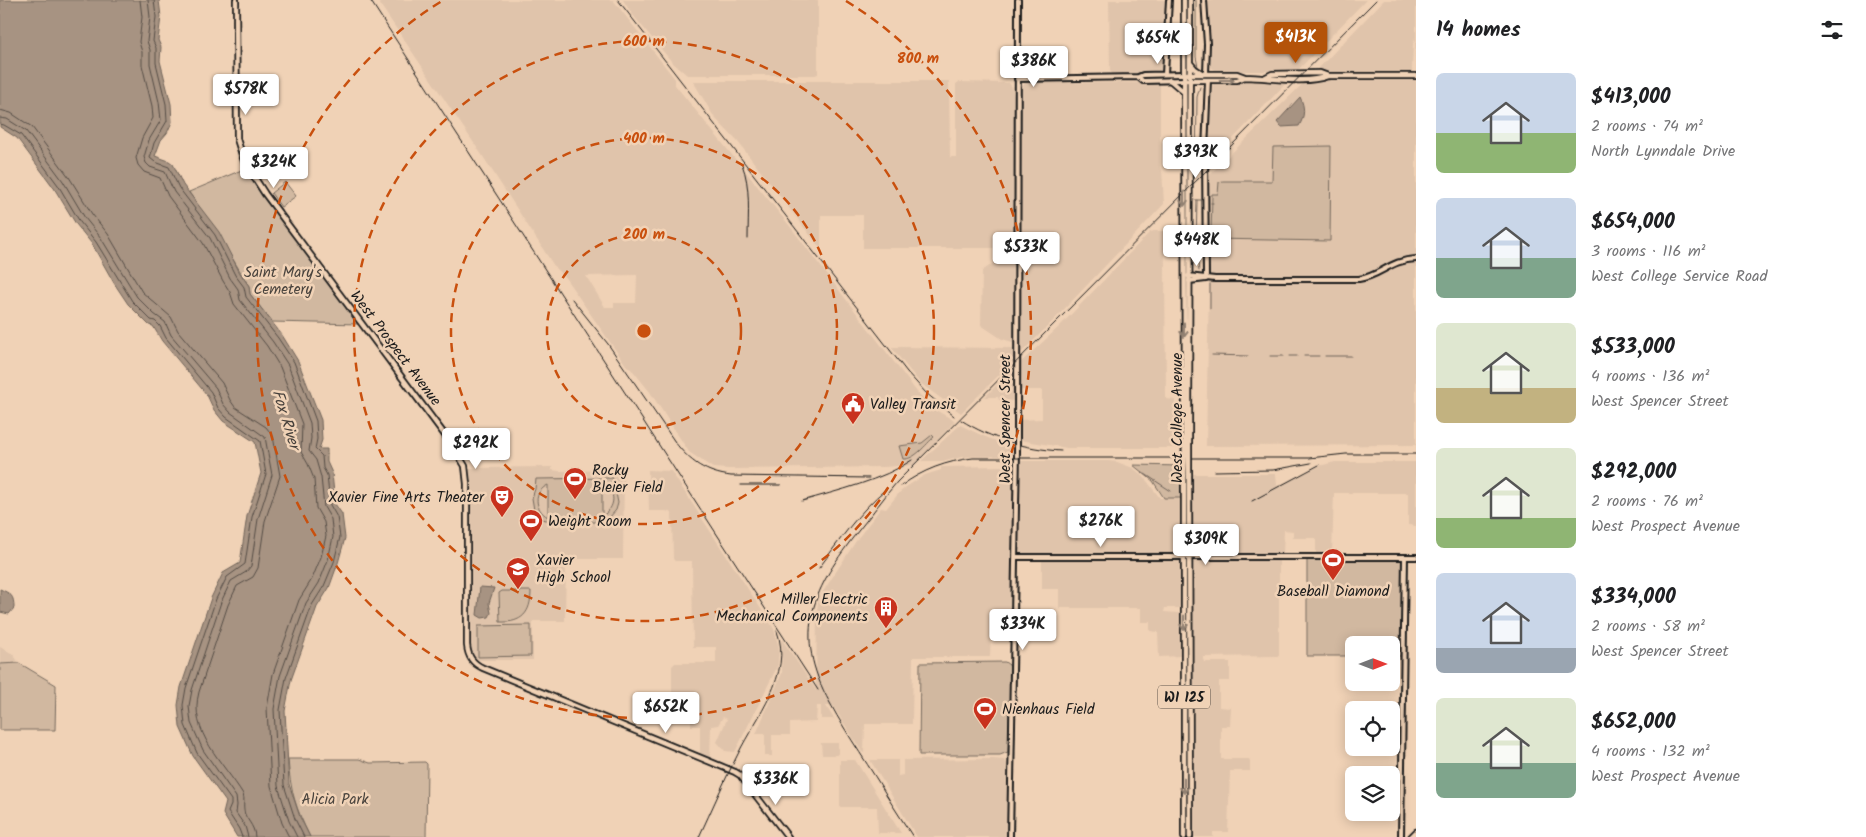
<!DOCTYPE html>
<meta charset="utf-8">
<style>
body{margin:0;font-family:Kalam,sans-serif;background:#f2f2f2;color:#202124;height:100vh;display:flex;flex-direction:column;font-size:19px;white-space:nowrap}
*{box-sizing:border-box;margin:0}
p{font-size:16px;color:#757577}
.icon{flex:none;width:28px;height:28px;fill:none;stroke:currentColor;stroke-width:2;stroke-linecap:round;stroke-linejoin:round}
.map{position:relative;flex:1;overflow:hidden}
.details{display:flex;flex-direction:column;background:#fff;width:450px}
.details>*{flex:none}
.needle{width:32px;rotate:90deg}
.controls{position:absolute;left:1345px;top:636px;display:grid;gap:10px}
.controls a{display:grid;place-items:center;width:55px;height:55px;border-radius:8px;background:#fff;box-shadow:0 2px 12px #0003;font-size:25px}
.price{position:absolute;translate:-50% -42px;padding:0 11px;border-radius:5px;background:#fff;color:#222;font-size:16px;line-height:32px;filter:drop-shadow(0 1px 2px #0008)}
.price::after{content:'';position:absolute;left:50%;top:30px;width:15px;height:11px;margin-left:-8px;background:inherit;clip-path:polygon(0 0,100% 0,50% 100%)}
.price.on{background:#b45309;color:#fff}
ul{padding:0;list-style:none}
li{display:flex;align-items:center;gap:15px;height:125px;padding:0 20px}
li span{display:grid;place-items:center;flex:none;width:140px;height:100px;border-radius:8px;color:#555}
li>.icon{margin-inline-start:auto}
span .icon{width:60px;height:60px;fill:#fffc;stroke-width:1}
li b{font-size:21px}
h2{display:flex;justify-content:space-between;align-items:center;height:60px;padding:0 20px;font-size:21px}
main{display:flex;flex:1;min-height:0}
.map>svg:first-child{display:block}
.built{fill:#e0c4ab;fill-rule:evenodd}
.green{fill:#d1b8a0;stroke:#766a5e;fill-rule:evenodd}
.water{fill:#a79382;stroke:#6f6359}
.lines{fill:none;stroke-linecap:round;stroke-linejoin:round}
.shore{stroke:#544c45;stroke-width:1}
.stream{stroke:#6f6359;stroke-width:1}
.tertiary-casing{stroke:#1c1c1c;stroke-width:8}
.secondary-casing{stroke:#1c1c1c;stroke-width:8}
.primary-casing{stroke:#1c1c1c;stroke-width:8}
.tertiary{stroke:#f0d2b6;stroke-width:4}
.secondary{stroke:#f0d2b6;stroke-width:4.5}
.primary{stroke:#f0d2b6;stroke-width:4.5}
.rail{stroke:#1c1c1c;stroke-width:1}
.tertiary-bridge-casing{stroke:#1c1c1c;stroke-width:8;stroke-linecap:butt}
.primary-bridge-casing{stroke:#1c1c1c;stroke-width:8;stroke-linecap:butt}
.tertiary-bridge{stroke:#f0d2b6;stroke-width:4}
.primary-bridge{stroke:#f0d2b6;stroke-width:4.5}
.oneway{stroke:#918071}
.ring{fill:none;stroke:#c9500e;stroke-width:2.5;stroke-dasharray:9 6}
.labels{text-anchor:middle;stroke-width:5;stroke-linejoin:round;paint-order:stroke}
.shield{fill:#f0d2b6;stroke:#5c534a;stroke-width:1}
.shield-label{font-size:14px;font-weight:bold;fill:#1c1c1c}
.park-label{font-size:15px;fill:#49433d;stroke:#f0d2b6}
.street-label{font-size:15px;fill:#1c1c1c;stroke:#f0d2b6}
.poi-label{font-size:15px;fill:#1c1c1c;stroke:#f0d2b6;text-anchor:start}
.water-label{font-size:16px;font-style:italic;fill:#46403b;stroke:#f0d2b6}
.centre{fill:#c9500e;stroke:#f0d2b6;stroke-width:2.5}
.ring-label{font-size:15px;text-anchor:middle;font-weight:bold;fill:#c9500e;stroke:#f0d2b6;stroke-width:5;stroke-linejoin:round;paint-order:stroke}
</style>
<main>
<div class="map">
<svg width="1416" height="837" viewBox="0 0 1416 837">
<rect width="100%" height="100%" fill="#f0d2b6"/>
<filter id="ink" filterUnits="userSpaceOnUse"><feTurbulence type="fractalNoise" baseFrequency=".02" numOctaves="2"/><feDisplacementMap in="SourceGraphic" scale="10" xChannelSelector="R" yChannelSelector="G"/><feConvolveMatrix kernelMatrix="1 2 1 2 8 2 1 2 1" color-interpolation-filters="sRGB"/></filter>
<g filter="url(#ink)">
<path class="built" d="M377,0H613L675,79V85L789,225L917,392L934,409L955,421L914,465L883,467L729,469L713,468L689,452L650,392L634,372L626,365L564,276L556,269L482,155ZM637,275L636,303H614V307H605L586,276Z
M623,0H818V74L815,75H687L672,62L632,14Z
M1109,0H1167L1163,66L1160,72L1113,74L1110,71Z
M1207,0H1366L1297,71H1216L1211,67Z
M1384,0H1416V64L1415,38L1413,44L1412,69L1413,76H1416V445L1206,446L1209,286L1207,177L1318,69Z
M693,81H949L950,157H956V84L959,82L1009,83L1012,87L1015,101V248H863V215H821V249L738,142L714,117Z
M1288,81L1208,165L1209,129L1213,84L1219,82Z
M1026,82L1156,83L1160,85V169H1162L1164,204L1052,322L961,413L920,383L891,347L1017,348L1021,88Z
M1154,231H1164L1165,266L1166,399L1175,400L1176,448H1067L1020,440L1018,420L1042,419V390H1019L1018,365L1060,326L1150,232Z
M1015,254V341L1013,342L1002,339L981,325L982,271L1004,256Z
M1015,366V401L999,400L998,397H985Z
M960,425L983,436L1012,447V456L962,457L946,461H921Z
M1020,461H1108L1117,462L1133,468L1143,476L1160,498H1181L1179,552L1175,554L1083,555H1031L1020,553L1018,545Z
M1335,462H1416V526L1408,525V493H1334L1332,554H1316V538H1293V531L1284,530L1283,555L1193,553L1191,474H1276L1277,486L1319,466Z
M1007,466L1013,470L1014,477L1011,613H994L993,630L991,631L990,657H913L912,724H865L864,753L862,752L833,706H826L834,719H821V706H817L816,722L790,723V735H772V756H765V734H756L782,673L781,638L816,690L817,609L819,598L858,538L881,508L886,509L899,493L906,487L925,475L941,470V467Z
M552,467V470L559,471L624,470L623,559H566L565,621H533V660H476L470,647L471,482L469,468Z
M648,470L671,471L774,629L779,648L778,665L735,752L725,751L717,742L727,719L723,717L718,725L711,726L710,759L700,755V726H691V718L672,717V666L675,663H716V647H693L692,561H675L673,559L672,513L666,511H649Z
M1042,560L1180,561L1182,564V606L1179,608H1165L1164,612L1178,613L1182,615L1181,656L1159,657L1158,632L1150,631V622H1141V608H1059V589H1042Z
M1194,560H1279V656L1203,657L1204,662H1230V681H1219V707L1231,708L1230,726H1221V759H1249L1250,761V771H1230L1228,832H1213V837H1192V563Z
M0,647L13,654L19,663L0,664Z
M821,743H838V755H822Z
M993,759L1004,760L1009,766L1007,837H917L870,760H898V776L903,775V760Z
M840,760H855L901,833H878L877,807H840Z"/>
<path class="green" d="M242,80H270V103L241,104Z
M1331,146L1330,241L1211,239L1212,194H1218L1219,182L1223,181H1272L1273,147Z
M244,169L259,191L359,324L272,322L250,294L249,286L234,261L189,192Z
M285,182L296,196L281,207L271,193Z
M932,435L934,437C926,444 915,460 903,459L899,446L922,443Z
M1133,465L1181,466V498H1164L1153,481Z
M613,478L618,503L616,510L609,518L597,522H555L542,519L534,510L532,498L535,489L536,479ZM602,484C617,491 616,508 602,516ZM548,485V517C534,509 533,492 548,485Z
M1307,559H1403L1401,656H1391V645H1354V656H1307Z
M502,591H531C531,613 522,623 500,622L499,593Z
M531,625V656L478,657V626Z
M1005,662L1009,665L1011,669L1008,752L1000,755H919L920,663Z
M19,663L56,685L55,730H0V664Z
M288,759H359L370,763L425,762L427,764L426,837H310C296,809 290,790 288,759Z"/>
<path class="water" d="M0,0H159L161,17L158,40L161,47L160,61L171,104L172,122L167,133L161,140L155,156L169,161L173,164L183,185L219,232L240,273L249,286L250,294L282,335L298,361L321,420L322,440L319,449H327V462L332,473L335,504L342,514L345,538L338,563L329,588L317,607L291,680L285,711L289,784L300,817L310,837H237L223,814L226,802L193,756L180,727L178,705L181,687L211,598L223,573L240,563L247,516L261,473L255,442L223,421L214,410L207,395L162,341L153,326L149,325L128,304L114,283L92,244L76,224L54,188L17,138L0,127Z
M1300,97C1305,107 1305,116 1299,126L1281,127L1277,122Z
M480,587L494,588L489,603L491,613L489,617L482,618L477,615Z
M0,589C11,594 14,595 14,608L9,614L0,612Z"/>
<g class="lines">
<path class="shore" d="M140,0L142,17L139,42L142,52V65L152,106L153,118L142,138L136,158L138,165L144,172L160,178L168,196L203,243L223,281L230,292L234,304L267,346L280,367L302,424L301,452L308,464L314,479L316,508L324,522L326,536L321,557L312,579L299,600L273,674L267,708L271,786L282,823L289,837
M148,0L150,17L147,41L150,50V64L159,102L161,120L149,140L144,157L146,163L150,167L165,172L174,192L210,238L230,278L238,289L240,300L273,342L288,365L310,423L311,438L309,451L316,460L321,477L324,507L331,519L333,537L328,560L319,583L306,603L280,676L274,709L278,786L289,821L297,837
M154,0L156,17L153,41L156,48V63L166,104L167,121L154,143L150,158L155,162L169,167L179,188L215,235L235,275L244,287L246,297L278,338L294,362L316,421L317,439L315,449L322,456L323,468L327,475L330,505L337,517L340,537L334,562L324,586L312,605L286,678L280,710L284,785L295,819L304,837
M0,110L11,113L32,127L69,177L92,214L108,234L142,292L171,317L178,331L222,383L230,400L235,407L266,427L273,436L280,476L265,521L258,568L253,577L237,586L228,605L199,692C188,732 224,763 243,794C245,800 243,804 244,810C244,818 255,825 255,837
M0,118L7,119L26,131L63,181L85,218L101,238L137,297L154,314L165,322L171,335L216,388L223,404L230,412L265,437L272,475L258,519L251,566L246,572L231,581L221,602L192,690L189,706L191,723L203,750L236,797L237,805L236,813L245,826L248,837
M0,124L4,125L21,135L58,185L80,222L96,242L132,301L151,320L155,321L160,326L166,338L211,392L218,408L226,417L260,441L266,474L252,517L245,564L227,577L216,599L186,688L183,705L185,725L197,753L231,800V805L228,812L239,829L242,837"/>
<path class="stream" d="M1196,0V57L1198,67
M1196,175L1197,97L1200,87
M1195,200H1201
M1197,200L1196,246L1199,271
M1211,203H1213
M1210,308V284
M1212,355L1248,356
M1270,356H1283
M1289,356H1297
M1304,356H1319
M1325,356H1351
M1145,474L1171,491"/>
<g class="tertiary-casing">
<path id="tertiary" d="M1204,0L1207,44L1206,74
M1165,74L1169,0
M1138,77L1143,81L1184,80
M1017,79L1138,77L1143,75L1184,74
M1188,276L1215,279H1359C1381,276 1390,260 1416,259
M1206,279L1205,150L1208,80
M1189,281L1206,279
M1017,436L1018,0
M1015,557H1416
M1010,837L1017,452
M1401,837L1405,557"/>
</g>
<g class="secondary-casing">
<path id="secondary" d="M236,0L237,139L244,161L265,194L453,446L465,466L467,484V645C468,656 472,663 483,668L735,772L740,775L788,837
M1187,74H1237L1245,77
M1266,77L1272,74L1320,73L1328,76
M1184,80H1237L1245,77C1270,77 1303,85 1328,76H1416
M1411,837L1416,832"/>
</g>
<g class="primary-casing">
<path id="primary" d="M1184,0L1185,440
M1190,63L1195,69L1203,74
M1170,80L1184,92
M1189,440L1190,0
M1189,474L1190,837
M1184,837V474"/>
</g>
<use href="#tertiary" class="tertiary"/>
<use href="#secondary" class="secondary"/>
<use href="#primary" class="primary"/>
<path class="rail" d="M370,0L818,690
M618,0L907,372L926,393L954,416
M742,164C751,187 748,214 748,239
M572,299L608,344L675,442C690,462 706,473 731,476L869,478
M961,420C991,439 1026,449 1061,451
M1215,471L1273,470L1311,463
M741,485H781
M901,486C922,470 947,461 973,458H1309L1346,454H1416
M802,501C837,491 883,480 912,460
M1252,501L1319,465
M819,568C840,540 859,511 886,489
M886,795L913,837
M890,801C871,768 848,737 830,703C791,633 813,588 859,530C872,514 884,497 897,482L1376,0
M699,837C712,809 724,781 738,754C756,717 793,675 777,631"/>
<g class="tertiary-bridge-casing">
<path id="tertiary-bridge" d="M1017,452V436"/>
</g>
<g class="primary-bridge-casing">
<path id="primary-bridge" d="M1184,474L1185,440
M1189,474V440"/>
</g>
<use href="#tertiary-bridge" class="tertiary-bridge"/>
<use href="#primary-bridge" class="primary-bridge"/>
</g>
<defs><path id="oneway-shaft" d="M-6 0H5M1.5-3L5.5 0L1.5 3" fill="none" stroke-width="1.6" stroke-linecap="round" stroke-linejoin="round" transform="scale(1.25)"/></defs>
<g class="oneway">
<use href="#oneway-shaft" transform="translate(1227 80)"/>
<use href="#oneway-shaft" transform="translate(1184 199) rotate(90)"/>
<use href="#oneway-shaft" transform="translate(1184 330) rotate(90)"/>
<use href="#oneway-shaft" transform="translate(1184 623) rotate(90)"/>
<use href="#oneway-shaft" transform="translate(1184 786) rotate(90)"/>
</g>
</g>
<g class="ring">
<circle cx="644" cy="331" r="97"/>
<circle cx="644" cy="331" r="193"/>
<circle cx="644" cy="331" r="290"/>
<path d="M846 1A387 387 0 1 1 442 1"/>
</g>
<defs>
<g id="civic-pin" transform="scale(1.25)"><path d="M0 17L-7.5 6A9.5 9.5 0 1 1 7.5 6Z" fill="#c8321e" stroke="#f0d2b6"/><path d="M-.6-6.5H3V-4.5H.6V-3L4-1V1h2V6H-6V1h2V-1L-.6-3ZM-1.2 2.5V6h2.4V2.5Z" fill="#fff"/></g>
<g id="stadium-pin" transform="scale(1.25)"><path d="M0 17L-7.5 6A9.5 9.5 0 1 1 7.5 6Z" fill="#c8321e" stroke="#f0d2b6"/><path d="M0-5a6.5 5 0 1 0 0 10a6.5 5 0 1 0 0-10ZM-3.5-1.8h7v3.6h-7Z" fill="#fff"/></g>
<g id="theatre-pin" transform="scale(1.25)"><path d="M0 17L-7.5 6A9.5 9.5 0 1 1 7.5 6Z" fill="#c8321e" stroke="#f0d2b6"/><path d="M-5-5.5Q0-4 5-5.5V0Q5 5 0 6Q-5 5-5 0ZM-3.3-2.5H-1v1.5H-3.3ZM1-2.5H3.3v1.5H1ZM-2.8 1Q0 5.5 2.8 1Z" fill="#fff"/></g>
<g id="school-pin" transform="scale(1.25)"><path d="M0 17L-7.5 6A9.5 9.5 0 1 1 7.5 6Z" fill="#c8321e" stroke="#f0d2b6"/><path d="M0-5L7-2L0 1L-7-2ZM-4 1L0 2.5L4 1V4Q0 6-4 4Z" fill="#fff"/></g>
<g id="building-pin" transform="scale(1.25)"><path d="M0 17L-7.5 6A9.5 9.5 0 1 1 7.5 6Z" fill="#c8321e" stroke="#f0d2b6"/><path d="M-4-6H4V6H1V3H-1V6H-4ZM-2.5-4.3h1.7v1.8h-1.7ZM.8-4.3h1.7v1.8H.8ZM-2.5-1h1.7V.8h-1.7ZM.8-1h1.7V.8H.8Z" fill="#fff"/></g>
</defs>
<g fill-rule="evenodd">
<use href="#civic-pin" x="853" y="404"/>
<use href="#stadium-pin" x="575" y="479"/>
<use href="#theatre-pin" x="502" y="497"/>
<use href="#stadium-pin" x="531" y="521"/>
<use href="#stadium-pin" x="1333" y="560"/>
<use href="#school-pin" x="518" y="569"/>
<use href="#building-pin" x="886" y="608"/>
<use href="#stadium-pin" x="985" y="709"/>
</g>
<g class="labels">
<rect class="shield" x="1158" y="685.5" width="52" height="23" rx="4"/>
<g class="shield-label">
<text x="1184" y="702">WI 125</text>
</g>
<g class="park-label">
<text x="283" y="277">Saint Mary's<tspan x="283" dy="17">Cemetery</tspan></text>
<text x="335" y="804">Alicia Park</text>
</g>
<g class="street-label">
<text transform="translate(396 348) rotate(53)" y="5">West Prospect Avenue</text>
<text transform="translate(1177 418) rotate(-90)" y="5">West College Avenue</text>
<text transform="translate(1005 419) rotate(-90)" y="5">West Spencer Street</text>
</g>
<g class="poi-label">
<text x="870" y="409">Valley Transit</text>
<text x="592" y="475">Rocky<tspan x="592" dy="17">Bleier Field</tspan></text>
<text x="484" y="502" text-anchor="end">Xavier Fine Arts Theater</text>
<text x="548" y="526">Weight Room</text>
<text x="536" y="565">Xavier<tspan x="536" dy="17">High School</tspan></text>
<text x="1333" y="596" text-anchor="middle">Baseball Diamond</text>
<text x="868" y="604" text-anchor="end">Miller Electric<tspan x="868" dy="17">Mechanical Components</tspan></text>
<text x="1002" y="714">Nienhaus Field</text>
</g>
<g class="water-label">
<text transform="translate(287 419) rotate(73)" y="6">Fox River</text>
</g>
</g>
<circle cx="644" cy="331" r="8" class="centre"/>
<g class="ring-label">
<text x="644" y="46">600 m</text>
<text x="918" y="63">800 m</text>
<text x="644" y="143">400 m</text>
<text x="644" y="239">200 m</text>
</g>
</svg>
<div class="controls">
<a><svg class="needle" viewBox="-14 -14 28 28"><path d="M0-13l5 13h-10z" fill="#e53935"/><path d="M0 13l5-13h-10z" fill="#757577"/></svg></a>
<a><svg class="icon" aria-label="locate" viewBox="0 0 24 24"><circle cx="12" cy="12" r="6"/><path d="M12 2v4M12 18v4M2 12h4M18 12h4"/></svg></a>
<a><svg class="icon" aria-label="layers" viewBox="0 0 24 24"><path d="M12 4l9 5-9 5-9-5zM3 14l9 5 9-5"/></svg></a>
</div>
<b class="price on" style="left:1296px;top:64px">$413K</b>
<b class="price" style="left:1158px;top:65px">$654K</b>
<b class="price" style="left:1034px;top:88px">$386K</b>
<b class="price" style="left:246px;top:116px">$578K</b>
<b class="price" style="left:1196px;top:179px">$393K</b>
<b class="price" style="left:274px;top:189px">$324K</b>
<b class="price" style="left:1197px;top:267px">$448K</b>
<b class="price" style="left:1026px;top:274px">$533K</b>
<b class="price" style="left:476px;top:470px">$292K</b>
<b class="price" style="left:1101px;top:548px">$276K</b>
<b class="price" style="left:1206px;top:566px">$309K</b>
<b class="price" style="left:1023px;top:651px">$334K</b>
<b class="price" style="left:666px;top:734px">$652K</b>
<b class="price" style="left:776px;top:806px">$336K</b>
</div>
<section class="details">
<h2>14 homes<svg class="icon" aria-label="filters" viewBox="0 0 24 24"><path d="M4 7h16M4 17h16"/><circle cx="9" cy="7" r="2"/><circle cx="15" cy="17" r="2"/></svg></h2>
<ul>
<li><span style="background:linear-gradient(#c9d6e8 60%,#8fb573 0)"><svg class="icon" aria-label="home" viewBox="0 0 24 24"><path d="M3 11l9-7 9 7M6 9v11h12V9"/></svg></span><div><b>$413,000</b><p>2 rooms · 74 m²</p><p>North Lynndale Drive</p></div></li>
<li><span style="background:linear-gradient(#c9d6e8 60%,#7fa58c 0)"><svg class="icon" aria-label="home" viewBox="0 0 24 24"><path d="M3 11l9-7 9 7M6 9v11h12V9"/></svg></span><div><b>$654,000</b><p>3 rooms · 116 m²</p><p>West College Service Road</p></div></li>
<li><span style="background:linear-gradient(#dfe7d0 65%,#c2b280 0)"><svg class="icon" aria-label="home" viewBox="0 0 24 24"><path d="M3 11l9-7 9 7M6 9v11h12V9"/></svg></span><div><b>$533,000</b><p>4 rooms · 136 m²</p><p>West Spencer Street</p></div></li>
<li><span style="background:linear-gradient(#dfe7d0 70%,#8fb573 0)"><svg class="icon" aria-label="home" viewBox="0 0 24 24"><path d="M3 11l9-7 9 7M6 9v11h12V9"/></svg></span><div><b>$292,000</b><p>2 rooms · 76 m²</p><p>West Prospect Avenue</p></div></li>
<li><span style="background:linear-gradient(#c9d6e8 75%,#9aa5b1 0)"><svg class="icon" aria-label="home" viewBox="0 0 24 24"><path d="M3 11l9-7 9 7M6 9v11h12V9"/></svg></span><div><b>$334,000</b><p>2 rooms · 58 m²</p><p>West Spencer Street</p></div></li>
<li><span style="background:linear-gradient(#dfe7d0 65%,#7fa58c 0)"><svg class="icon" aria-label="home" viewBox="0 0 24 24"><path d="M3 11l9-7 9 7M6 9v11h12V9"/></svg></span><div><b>$652,000</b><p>4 rooms · 132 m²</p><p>West Prospect Avenue</p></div></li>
</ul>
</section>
</main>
